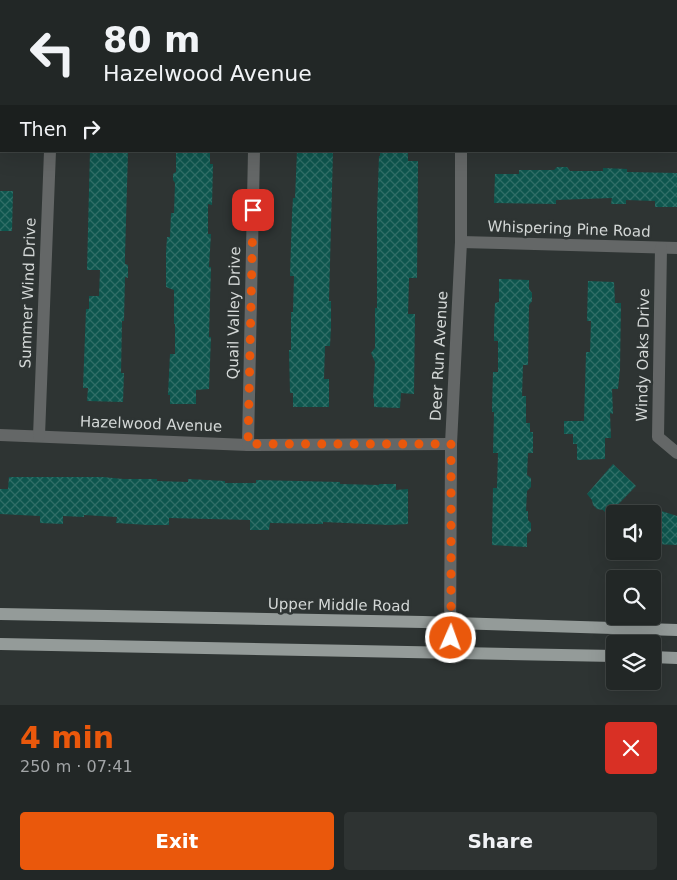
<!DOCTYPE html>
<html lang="en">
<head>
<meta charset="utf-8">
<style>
	:root { --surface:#222726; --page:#2e3332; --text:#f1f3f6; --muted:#a2a5a7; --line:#3f4443; --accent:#ea580c }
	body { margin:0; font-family:"DejaVu Sans",sans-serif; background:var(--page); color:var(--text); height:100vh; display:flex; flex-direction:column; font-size:19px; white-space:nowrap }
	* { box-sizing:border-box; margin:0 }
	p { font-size:16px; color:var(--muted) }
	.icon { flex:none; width:28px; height:28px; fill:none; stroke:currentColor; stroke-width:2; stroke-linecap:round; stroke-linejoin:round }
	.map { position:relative; height:705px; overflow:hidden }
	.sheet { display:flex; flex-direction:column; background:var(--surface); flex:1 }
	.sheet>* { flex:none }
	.hud { position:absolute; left:0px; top:0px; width:678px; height:152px; box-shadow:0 5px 20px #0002,0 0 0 1px var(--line); background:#222726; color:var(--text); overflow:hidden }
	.tools { position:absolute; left:606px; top:505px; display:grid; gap:10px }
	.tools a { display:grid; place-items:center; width:55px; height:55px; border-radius:5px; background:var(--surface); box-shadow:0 5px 20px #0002,0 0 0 1px var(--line); font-size:25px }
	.pin { position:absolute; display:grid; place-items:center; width:42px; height:42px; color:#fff; margin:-21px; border-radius:10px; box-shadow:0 2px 8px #0006 }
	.me { position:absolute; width:55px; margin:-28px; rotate:2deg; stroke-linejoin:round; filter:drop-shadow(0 0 4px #0008) }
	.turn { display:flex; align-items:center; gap:18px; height:105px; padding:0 20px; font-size:22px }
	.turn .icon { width:65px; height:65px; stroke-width:2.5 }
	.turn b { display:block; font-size:35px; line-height:42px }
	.then { display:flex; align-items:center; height:48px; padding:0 20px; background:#0003; gap:10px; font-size:19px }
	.round { display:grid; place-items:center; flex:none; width:52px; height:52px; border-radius:5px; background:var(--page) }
	.head { display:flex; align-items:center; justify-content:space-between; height:85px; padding:0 20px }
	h1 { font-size:30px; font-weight:800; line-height:38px; color:var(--accent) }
	.button { display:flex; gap:10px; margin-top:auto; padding:10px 20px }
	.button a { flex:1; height:58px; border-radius:5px; background:var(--accent); color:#fff; font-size:20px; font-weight:800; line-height:58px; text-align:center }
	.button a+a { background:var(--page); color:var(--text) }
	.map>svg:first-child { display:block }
</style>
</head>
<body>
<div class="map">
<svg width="677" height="705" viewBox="0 0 677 705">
	<defs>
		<pattern id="building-cross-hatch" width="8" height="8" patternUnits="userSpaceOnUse" patternTransform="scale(1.25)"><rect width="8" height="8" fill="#0e564e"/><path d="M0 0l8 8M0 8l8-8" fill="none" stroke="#306e67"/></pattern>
	</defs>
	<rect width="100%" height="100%" fill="#2e3433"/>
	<g fill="url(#building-cross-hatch)">
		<path d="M90 151H128L125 255V264L128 265V278L125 277 124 321H122L121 373H124L123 402 87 401 88 388H83L86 309H89V296H99L100 270H87Z"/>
		<path d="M176 151H210V164H213L212 205 208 204V234H211L209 267H211L209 337H211L209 389 196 390V404H170V395H168L170 354H175V324H174V290L166 287V253L167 237H170L171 213H174L175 183 173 180V174L176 172Z"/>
		<path d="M297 151H333L329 301H331V327L330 346H325L324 379H329V407H293V393H290L289 350H291V312H293L294 276H290L292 215 293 198H295Z"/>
		<path d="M380 151H408V161H418L417 278H409L408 314H415L414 394 401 393 400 408 374 407V399L373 398 375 362 371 353 375 348V308H377V215L379 156H380Z"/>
		<path d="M557 167H567L570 171H603V168L627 169V172L677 173V207H655V201L626 200V204H611L612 198 556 200V204L494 203 495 174H519V170H554Z"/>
		<path d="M0 191H13L12 231H0Z"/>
		<path d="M499 279 529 280V289L532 293V301L529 305 528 365H523L522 396H526V423H530V432H533V453H528L527 475 531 478V487L527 491 526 511H528V520L531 523V531L527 534V547L492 545 493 488H497L498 453H493L494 412H492L493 372H498V341H494V328L495 303 499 302Z"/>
		<path d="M588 281 614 282 615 303H621L620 369 618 389H612L613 414 610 413 611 438H605V459L577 460V444H573V434H564V421H584L586 352H590L591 321H587Z"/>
		<path d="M613 464 636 486 608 515 603 510 597 509 593 505 592 500 587 494Z"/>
		<path d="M9 477H103L123 479H157V481L188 482V479L225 481V483H256V480L340 482V484L379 485V484H396V490L408 489V524L389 525 323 522V524L270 523 269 530H250V520L169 518V525H148L116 523 117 517 84 515V517L63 516V524L40 523V516L0 514V489H8Z"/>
		<path d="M652 508 677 516V545L652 544Z"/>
	</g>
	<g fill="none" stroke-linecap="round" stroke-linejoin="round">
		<g stroke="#646767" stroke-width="12">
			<path d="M51 1V0"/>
			<path d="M257 1V0"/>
			<path d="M462 1V0"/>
			<path d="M676 41H677"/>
			<path d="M0 140H1"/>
			<path d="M461 242 677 248"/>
			<path d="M661 248 658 437 677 453"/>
			<path d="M0 435 248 445 451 444"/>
			<path d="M39 436 50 151"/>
			<path d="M248 445 254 151"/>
			<path d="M450 652 451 444 461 242V151"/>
		</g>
		<g stroke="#949b99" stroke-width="12">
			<path d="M0 614 423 622 677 630"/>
			<path d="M0 644 615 656"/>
			<path d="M652 657 677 658"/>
		</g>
	</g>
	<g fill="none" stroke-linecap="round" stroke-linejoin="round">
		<path stroke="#ea580c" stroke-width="9" stroke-dasharray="0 16.2" d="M253 210 248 444H451V638"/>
	</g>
	<g text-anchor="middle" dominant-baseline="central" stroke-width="5" stroke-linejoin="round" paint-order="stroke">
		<g font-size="15" fill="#d3d7d6" stroke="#2e3433">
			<text transform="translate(569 229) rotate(2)">Whispering Pine Road</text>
			<text transform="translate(28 293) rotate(-88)">Summer Wind Drive</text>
			<text transform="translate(234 313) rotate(-89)">Quail Valley Drive</text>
			<text transform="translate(643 355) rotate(-89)">Windy Oaks Drive</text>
			<text transform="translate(439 356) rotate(-87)">Deer Run Avenue</text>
			<text transform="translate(151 424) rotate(2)">Hazelwood Avenue</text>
			<text transform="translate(339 605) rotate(1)">Upper Middle Road</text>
		</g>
	</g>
</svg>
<div class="tools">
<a><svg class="icon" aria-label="sound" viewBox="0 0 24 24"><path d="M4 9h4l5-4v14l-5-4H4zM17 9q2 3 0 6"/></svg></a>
<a><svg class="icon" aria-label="search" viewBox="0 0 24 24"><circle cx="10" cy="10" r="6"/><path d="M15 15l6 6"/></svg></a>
<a><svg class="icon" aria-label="layers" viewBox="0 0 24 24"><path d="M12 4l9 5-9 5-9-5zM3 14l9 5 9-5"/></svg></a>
</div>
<div class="pin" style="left:253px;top:210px;background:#d93025"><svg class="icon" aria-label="arrive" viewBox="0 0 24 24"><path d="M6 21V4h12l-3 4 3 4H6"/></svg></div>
<svg class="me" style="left:451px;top:638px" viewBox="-20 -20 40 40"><circle r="17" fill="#ea580c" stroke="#fff" stroke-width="3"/><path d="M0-11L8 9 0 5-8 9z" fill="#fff"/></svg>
<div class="hud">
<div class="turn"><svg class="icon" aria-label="left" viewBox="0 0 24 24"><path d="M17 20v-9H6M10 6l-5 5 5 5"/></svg><div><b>80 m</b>Hazelwood Avenue</div></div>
<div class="then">Then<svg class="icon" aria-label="right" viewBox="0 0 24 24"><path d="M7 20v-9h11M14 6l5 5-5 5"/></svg></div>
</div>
</div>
<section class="sheet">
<div class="head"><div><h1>4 min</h1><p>250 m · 07:41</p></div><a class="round" style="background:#d93025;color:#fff"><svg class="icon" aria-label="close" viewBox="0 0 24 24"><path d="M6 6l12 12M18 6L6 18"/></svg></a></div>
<div class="button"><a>Exit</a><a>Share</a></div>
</section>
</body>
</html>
